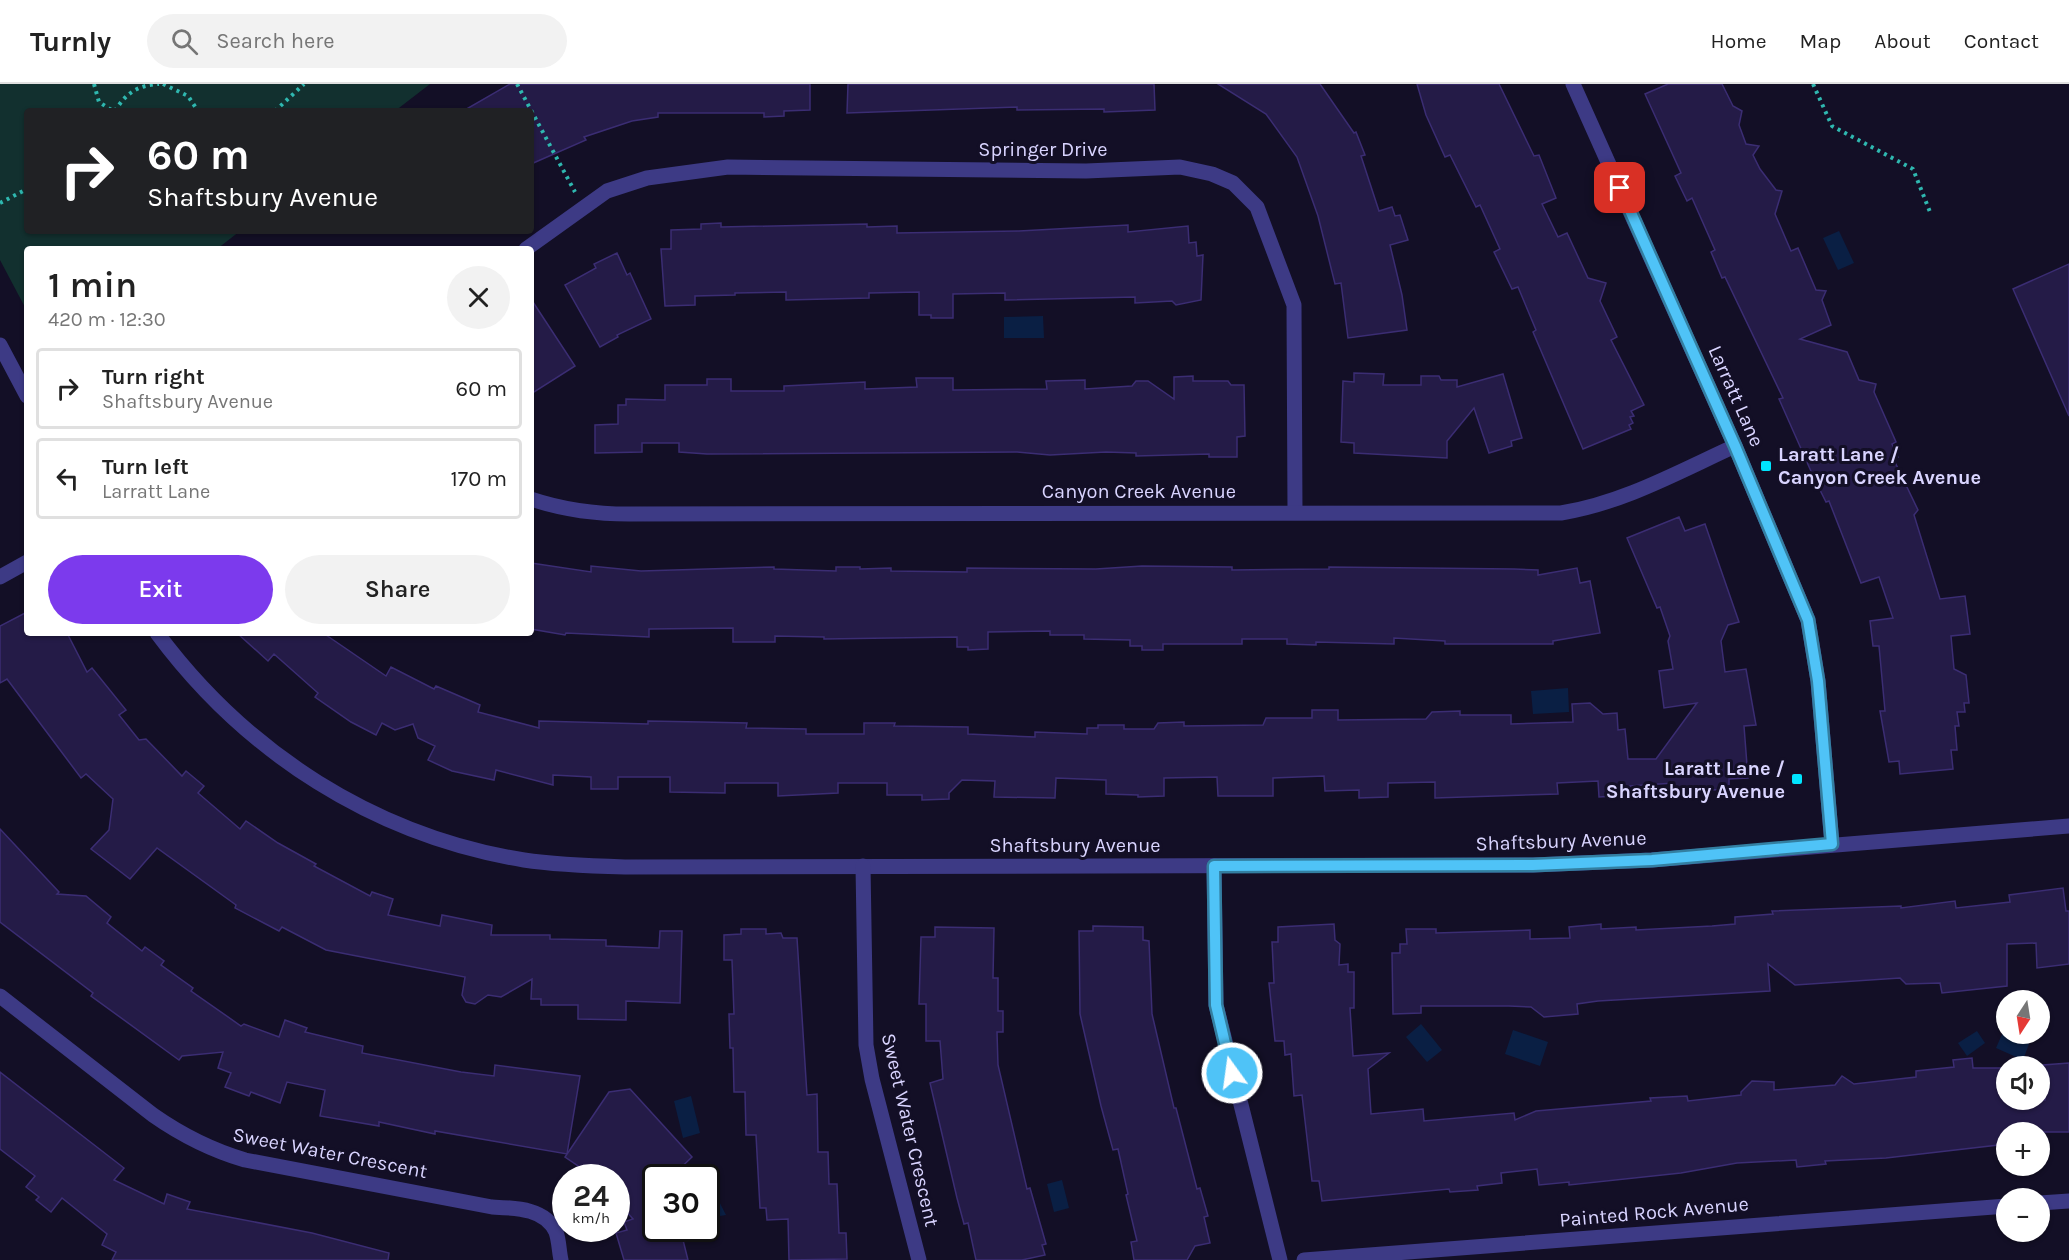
<!DOCTYPE html>
<html lang="en">
<head>
<meta charset="utf-8">
<style>
	:root { --surface:#fff; --page:#f2f2f2; --text:#222; --muted:#767676; --line:#e0e0e0; --accent:#7c3aed }
	body { margin:0; font-family:Karla,sans-serif; background:var(--page); color:var(--text); height:100vh; display:flex; flex-direction:column; font-size:22px; white-space:nowrap }
	* { box-sizing:border-box; margin:0 }
	p { font-size:20px; color:var(--muted) }
	.icon { flex:none; width:33px; height:33px; fill:none; stroke:currentColor; stroke-width:2; stroke-linecap:round; stroke-linejoin:round }
	.map { position:relative; flex:1; overflow:hidden }
	.sheet { position:absolute; left:24px; top:162px; width:510px; height:390px; display:flex; flex-direction:column; background:var(--surface); border-radius:6px; box-shadow:0 2px 4px #0004 }
	.sheet>* { flex:none }
	.banner { position:absolute; left:24px; top:24px; width:510px; height:126px; border-radius:6px; box-shadow:0 2px 4px #0004; background:#202124; color:#fff; overflow:hidden }
	.needle { width:39px; rotate:192deg }
	.fabs { position:absolute; left:1996px; top:906px; display:grid; gap:12px }
	.fabs a { display:grid; place-items:center; width:54px; height:54px; border-radius:50%; background:var(--surface); box-shadow:0 2px 4px #0004; font-size:30px }
	.speed { position:absolute; left:552px; top:1080px; display:flex; gap:12px; font-size:30px; font-weight:700; text-align:center }
	.speed>* { display:grid; place-content:center; width:78px; height:78px; border-radius:50%; background:var(--surface); box-shadow:0 2px 4px #0004; line-height:1 }
	.speed small { font-size:15px; font-weight:400 }
	.speed .limit { border:3px solid #111; border-radius:9px; background:#fff; color:#111 }
	.pin { position:absolute; display:grid; place-items:center; width:51px; height:51px; color:#fff; margin:-26px; border-radius:12px; box-shadow:0 3px 9px #0006 }
	.me { position:absolute; width:66px; margin:-33px; rotate:346deg; stroke-linejoin:round; filter:drop-shadow(0 0 4px #0008) }
	.turn { display:flex; align-items:center; gap:21px; height:126px; padding:0 24px; font-size:27px }
	.turn .icon { width:78px; height:78px; stroke-width:2.5 }
	.turn b { display:block; font-size:42px; line-height:51px }
	.round { display:grid; place-items:center; flex:none; width:63px; height:63px; border-radius:32px; background:var(--page) }
	.head { display:flex; align-items:center; justify-content:space-between; height:102px; padding:0 24px }
	h1 { font-size:36px; font-weight:600; line-height:45px }
	.action { display:flex; gap:12px; margin-top:auto; padding:12px 24px }
	.action a { flex:1; height:69px; border-radius:36px; background:var(--accent); color:#fff; font-size:24px; font-weight:600; line-height:69px; text-align:center }
	.action a+a { background:var(--page); color:var(--text) }
	ul { padding:0; list-style:none }
	li { display:flex; align-items:center; gap:18px; height:81px; margin:0 12px 9px; padding:0 12px; border:3px solid var(--line); border-radius:6px }
	li div { flex:1 }
	li b { display:block; font-size:22px }
	li em { font-style:normal }
	header { display:flex; align-items:center; gap:36px; box-sizing:border-box; height:84px; padding:0 30px; background:var(--surface); border-bottom:2px solid var(--line) }
	header strong { font-size:28px }
	nav { display:flex; gap:33px; margin-inline-start:auto; font-size:21px }
	.search { width:420px; height:54px; background:var(--page); display:flex; align-items:center; gap:15px; box-sizing:border-box; padding:0 21px; border-radius:33px; color:var(--muted); font-size:22px }
	.map>svg:first-child { display:block }
</style>
</head>
<body>
<header>
<strong>Turnly</strong>
<div class="search"><svg class="icon" aria-label="search" viewBox="0 0 24 24"><circle cx="10" cy="10" r="6"/><path d="M15 15l6 6"/></svg>Search here</div>
<nav><a>Home</a><a>Map</a><a>About</a><a>Contact</a></nav>
</header>
<div class="map">
<svg width="2069" height="1176" viewBox="0 0 2069 1176">
	<rect width="100%" height="100%" fill="#130f26"/>
	<path fill="#12302f" d="M0 0H430L395 27H27V147H240L217 165H27V227L0 176Z"/>
	<g fill="#0a1f44">
		<path d="M1839 147 1854 179 1838 186 1823 154Z"/>
		<path d="M1043 232 1044 254H1004V233Z"/>
		<path d="M1568 604 1569 628 1533 630 1531 607Z"/>
		<path d="M1421 940 1442 966 1427 978 1406 953Z"/>
		<path d="M1513 946 1548 958 1540 982 1505 970Z"/>
		<path d="M1977 947 1985 959 1967 972 1958 959Z"/>
		<path d="M2003 948 2029 960 2023 976 1996 964Z"/>
		<path d="M691 1012 700 1049 683 1054 674 1017Z"/>
		<path d="M707 1094 726 1131 707 1134Z"/>
		<path d="M1062 1096 1069 1124 1054 1128 1047 1100Z"/>
	</g>
	<g fill="#241b47" stroke="#3b2d73" stroke-width="1.5">
		<path d="M510 0H810V26L784 27V32L764 33V29H658V33L632 37 584 53 586 56 531 80V27H463Z"/>
		<path d="M848 0H1154L1155 26 1104 28V25L1017 26V23L847 29Z"/>
		<path d="M1218 0H1320L1354 49 1356 48 1365 71 1361 72 1379 127 1392 123 1395 132 1400 131 1408 156 1390 161 1402 211 1407 246 1348 254 1341 199 1335 200 1318 132 1297 73 1266 30Z"/>
		<path d="M1417 0H1499L1534 72 1539 71 1556 114 1542 120 1558 153 1567 149 1588 194 1606 199 1600 217 1617 253 1611 256 1644 321 1631 327 1634 332 1630 333 1633 339 1629 341 1631 345 1583 365 1533 248 1536 246 1518 203 1512 205 1494 168 1500 165 1480 121 1476 123 1450 71 1445 73 1426 31Z"/>
		<path d="M1668 0H1722L1733 22 1742 27 1739 41 1746 60 1759 62 1753 71 1760 85 1776 106 1782 107 1775 130 1791 167 1798 164 1816 206 1826 207 1822 216 1831 241 1800 255 1847 268 1859 296 1876 300 1874 308 1896 358 1892 360 1898 373 1893 374 1918 426 1914 431 1940 515 1965 512 1970 550 1951 552 1954 585 1966 591 1969 619H1964L1965 628H1957L1959 642H1955L1957 666H1951L1953 685 1900 690 1899 677 1889 678 1880 627H1885L1879 562H1873L1870 537 1893 534 1879 493 1861 499 1829 417 1826 418 1814 394 1779 315 1783 314 1725 193 1722 194 1711 168 1715 166 1692 114 1687 117 1675 92 1681 89 1645 10Z"/>
		<path d="M721 139V143L867 140V143L897 142V149L1019 147 1128 141V148L1188 142 1189 159 1196 158 1197 172 1203 171 1201 216 1176 221 1172 217 1135 219V213L1005 216V209L953 210V234H931V231H919V208L869 209V214L786 216V208L735 209V211L695 212V221L665 222 661 165H671V146L701 145V140Z"/>
		<path d="M617 169 627 191 630 189 651 235 617 251 618 253 600 263 565 201 596 184 594 180Z"/>
		<path d="M2069 180V332L2013 205Z"/>
		<path d="M531 215 575 282 531 310Z"/>
		<path d="M1354 289 1384 290 1383 301H1421V292H1439L1441 296H1457V303L1503 290 1522 354 1511 357 1512 362 1489 369 1474 324 1447 357V374L1354 369V359L1341 358 1343 297 1354 298Z"/>
		<path d="M1193 292V297H1228L1231 301H1244L1245 352 1237 353V373H1209V370L1136 372V369L1106 368 1050 371 1017 368 707 370 679 368V359H642V368L595 369V341L618 340V321H626V315L665 316V301H707V295H731V307H784V302L865 298V305L917 303 916 294H953V306L1047 305 1046 297 1085 296V305L1132 302 1136 297H1148L1174 315V293Z"/>
		<path d="M1679 433 1685 447 1705 440 1739 538 1728 541 1721 557 1725 588 1746 585 1756 641 1744 642 1748 694 1729 695V705L1675 708 1674 699 1630 702 1631 711 1599 713 1598 697 1557 699 1558 710 1435 714V698L1388 699V713L1359 714V706L1325 707 1324 692 1273 694V712H1218L1217 693 1164 694V712L1138 713V711L1106 710V696L1056 694 1055 714 994 713 995 697 962 696 949 709V715L922 716V711H887V699H838V709L778 712V699H725V709L670 708V693H618V705H591V693L553 691V701L496 686 494 696 452 687 428 676 435 662 418 654 413 640 395 646 382 639 376 651 351 638 315 613 318 609 274 570 268 577 237 549H323L386 592 391 583 434 605 436 602 480 621 478 628 539 644V637L648 640V637L701 638 747 639 746 644 806 645V650H864V639H895L894 642 968 643V650L1035 653V648L1087 650V644H1098V641H1124V645H1154L1158 639 1184 638V642L1263 641 1266 634H1312V626H1338V636L1426 635 1432 628 1460 627V631H1511V640L1573 638 1572 620 1590 619 1603 630 1617 629 1618 646 1625 645 1628 675H1656L1697 619 1664 624 1659 587 1673 585 1668 557 1670 552 1660 523 1657 524 1627 454Z"/>
		<path d="M531 479 591 488V482L641 487 774 483V485L836 487V483H860V485L891 484V487L967 488V484L1096 485 1142 482 1232 483V486L1329 485V483L1514 485 1538 486V491L1577 484 1580 499 1590 497 1600 549 1553 557V560H1445V557L1394 554V560L1316 558V561L1287 560V555H1242V560H1163V566H1142V562H1130V556L1084 555V551H1050V547L988 548V565L968 566V563H957V553L824 555V553L775 552V558H733V544L649 545V553L566 549 565 551 531 545Z"/>
		<path d="M27 528V549H67L87 588 92 584 126 626 119 631 139 656 146 655 182 692 186 687 204 702 198 709 240 745 246 737 278 759 316 780 314 782 370 812 372 808 393 815 388 831 440 842 442 831 492 841 491 851H550V855L606 856V862L659 864 660 847H682L680 919 626 917V936L578 935V921H541V915H531L532 895 501 913 488 911 475 920 466 918 462 911 465 893 326 866 282 843 279 847 235 824 236 821 157 764 130 795 91 765 109 746 113 715 86 690 81 694 7 595 0 599V542Z"/>
		<path d="M0 745 59 808 57 810 86 812 111 833 107 839 142 867 145 863 164 877 161 881 193 904 191 907 241 942 244 940 279 953 285 936 307 944 305 948 363 962 362 969 461 988 494 992 495 981 580 992 567 1070 435 1047V1050L379 1038V1042L320 1032 325 1006 287 998 280 1019 251 1008 249 1012 225 1003 231 989 218 984 223 968 182 972 179 976 91 912 93 909 0 838Z"/>
		<path d="M2063 804 2066 827H2069V880L2037 884 2036 859 2007 860V902L1942 909 1940 899 1906 900 1900 894 1795 901 1768 880 1770 907 1598 917 1577 920 1578 930 1544 933 1531 923 1509 922H1421V929L1393 930 1392 869H1400V860H1407L1406 845H1436V849L1530 846V855L1570 854 1569 843 1601 840V845L1636 843V846L1712 842 1735 840V833L1773 830 1772 827 1901 822V824L1955 817 1956 824 2010 818 2009 811Z"/>
		<path d="M1334 840 1335 856 1340 860 1339 881 1348 880V888H1354V924H1350L1353 972 1389 969 1368 985 1371 1030 1423 1025 1424 1037 1514 1029 1515 1036 1536 1027 1651 1017 1650 1014 1687 1012 1688 1017 1741 1011V1008L1752 997 1774 998V1006L1835 1001 1842 992 1854 1000 1916 993V987L1954 983 1953 976 1972 974 1973 984H2007V1016H2045L2043 981 2069 979V1048H2007V1060L1886 1074 1825 1077 1826 1080 1797 1083 1796 1076 1737 1079 1681 1089 1569 1101V1098L1539 1101 1537 1085 1501 1089 1502 1099 1477 1102 1478 1106 1450 1108 1449 1105 1322 1117 1319 1097H1312L1302 1011 1294 1012 1291 970 1285 971 1284 957H1275L1269 899H1274L1272 858H1278V843Z"/>
		<path d="M1093 842 1143 843V856L1149 857 1152 930 1174 1024H1176L1197 1105 1200 1104 1208 1132 1204 1133 1210 1159 1195 1162 1187 1176H1134L1131 1158 1137 1157 1126 1111 1128 1110 1118 1065 1113 1066 1101 1022 1080 930 1079 847H1093Z"/>
		<path d="M935 843 994 844 993 894H998V927H1003V948H997L998 981 1027 1105 1030 1104 1046 1160 1042 1161 1045 1171 1022 1176H976L968 1139 964 1140 957 1114 930 999 943 995 940 957H926V920H919L921 853H935Z"/>
		<path d="M741 845H766V850L781 849 783 854H797L807 1011 817 1010 818 1068H828L829 1100H837L839 1149H846L847 1175 789 1176 788 1135 767 1136 766 1124H760L756 1051H746L745 1008H734L733 964H730L729 930H734L732 876H724V851L741 850Z"/>
		<path d="M0 988 124 1084 114 1096 164 1120 167 1110 190 1118 187 1125 312 1149 389 1169 388 1176H112L116 1168 102 1161 107 1150 62 1114 51 1128 36 1116 39 1113 26 1103 35 1092 0 1065Z"/>
		<path d="M630 1005 692 1073 670 1094H656V1144H680L688 1176H624L616 1149 627 1146 624 1138 633 1135 616 1116V1094H596L565 1073 609 1008Z"/>
	</g>
	<g fill="none" stroke-linecap="round" stroke-linejoin="round">
		<g stroke="#2fb8b0" stroke-width="4" stroke-dasharray="3 4.5" stroke-linecap="butt">
			<path d="M94 0 99 18 113 27"/>
			<path d="M163 0 188 12 198 27"/>
			<path d="M517 0 575 108"/>
			<path d="M1813 0 1832 42 1913 85 1930 128"/>
			<path d="M115 27C126 9 138 1 159 0"/>
			<path d="M275 27 304 0"/>
			<path d="M0 119 27 105"/>
		</g>
		<g stroke="#3d3a85" stroke-width="15">
			<path d="M1573 0 1735 362 1808 536 1818 597 1832 760"/>
			<path d="M526 165 607 107 647 94 728 83 1086 87 1180 83 1212 90 1233 99 1257 123 1294 221 1295 428"/>
			<path d="M0 261 27 312"/>
			<path d="M531 415C564 426 594 430 629 430L1561 429C1623 419 1678 388 1735 362"/>
			<path d="M0 493 27 478"/>
			<path d="M157 549C246 669 375 752 524 776 557 781 591 782 625 783L1533 781 1652 776 2069 742"/>
			<path d="M863 782 866 961 872 995 919 1176"/>
			<path d="M1214 782 1216 921 1280 1176"/>
			<path d="M0 912 153 1031C183 1052 211 1066 245 1076L492 1123C515 1124 545 1124 556 1148 559 1156 559 1167 561 1176"/>
			<path d="M2040 1119 2069 1117"/>
			<path d="M1304 1176 2007 1122"/>
		</g>
	</g>
	<g fill="none" stroke-linecap="round" stroke-linejoin="round">
		<defs>
			<path id="route" d="M1232 989 1216 921 1214 782 1533 781 1652 776 1832 760 1818 597 1808 536 1735 362 1620 104"/>
		</defs>
		<use href="#route" stroke="#337fa1" stroke-width="15"/>
		<use href="#route" stroke="#4fc3f7" stroke-width="10"/>
	</g>
	<g fill="#00e5ff" stroke="#130f26" stroke-width="2">
		<rect x="1760" y="376" width="12" height="12" rx="3"/>
		<rect x="1791" y="689" width="12" height="12" rx="3"/>
	</g>
	<g text-anchor="middle" dominant-baseline="central" stroke-width="6" stroke-linejoin="round" paint-order="stroke">
		<g font-size="20" fill="#d9d4ff" stroke="#130f26">
			<text x="1043" y="65">Springer Drive</text>
			<text transform="translate(1736 312) rotate(66)">Larratt Lane</text>
			<text x="1139" y="407">Canyon Creek Avenue</text>
			<text transform="translate(1561 757) rotate(-2)">Shaftsbury Avenue</text>
			<text x="1075" y="761">Shaftsbury Avenue</text>
			<text transform="translate(910 1046) rotate(77)">Sweet Water Crescent</text>
			<text transform="translate(330 1069) rotate(11)">Sweet Water Crescent</text>
			<text transform="translate(1654 1128) rotate(-5)">Painted Rock Avenue</text>
		</g>
		<g font-size="20" font-weight="bold" fill="#d9d4ff" stroke="#130f26" text-anchor="start">
			<text x="1778" y="370">Laratt Lane /<tspan x="1778" dy="23">Canyon Creek Avenue</tspan></text>
			<text x="1785" y="684" text-anchor="end">Laratt Lane /<tspan x="1785" dy="23">Shaftsbury Avenue</tspan></text>
		</g>
	</g>
</svg>
<div class="fabs">
<a><svg class="needle" viewBox="-14 -14 28 28"><path d="M0-13l5 13h-10z" fill="#e53935"/><path d="M0 13l5-13h-10z" fill="#767676"/></svg></a>
<a><svg class="icon" aria-label="sound" viewBox="0 0 24 24"><path d="M4 9h4l5-4v14l-5-4H4zM17 9q2 3 0 6"/></svg></a>
<a>+</a>
<a>−</a>
</div>
<div class="speed"><div>24<small>km/h</small></div><div class="limit">30</div></div>
<div class="pin" style="left:1620px;top:104px;background:#d93025"><svg class="icon" aria-label="arrive" viewBox="0 0 24 24"><path d="M6 21V4h12l-3 4 3 4H6"/></svg></div>
<svg class="me" style="left:1232px;top:989px" viewBox="-20 -20 40 40"><circle r="17" fill="#4fc3f7" stroke="#fff" stroke-width="3"/><path d="M0-11L8 9 0 5-8 9z" fill="#fff"/></svg>
<div class="banner">
<div class="turn"><svg class="icon" aria-label="right" viewBox="0 0 24 24"><path d="M7 20v-9h11M14 6l5 5-5 5"/></svg><div><b>60 m</b>Shaftsbury Avenue</div></div>
</div>
<section class="sheet">
<div class="head"><div><h1>1 min</h1><p>420 m · 12:30</p></div><a class="round"><svg class="icon" aria-label="close" viewBox="0 0 24 24"><path d="M6 6l12 12M18 6L6 18"/></svg></a></div>
<ul>
<li><svg class="icon" aria-label="right" viewBox="0 0 24 24"><path d="M7 20v-9h11M14 6l5 5-5 5"/></svg><div><b>Turn right</b><p>Shaftsbury Avenue</p></div><em>60 m</em></li>
<li><svg class="icon" aria-label="left" viewBox="0 0 24 24"><path d="M17 20v-9H6M10 6l-5 5 5 5"/></svg><div><b>Turn left</b><p>Larratt Lane</p></div><em>170 m</em></li>
</ul>
<div class="action"><a>Exit</a><a>Share</a></div>
</section>
</div>
</body>
</html>
